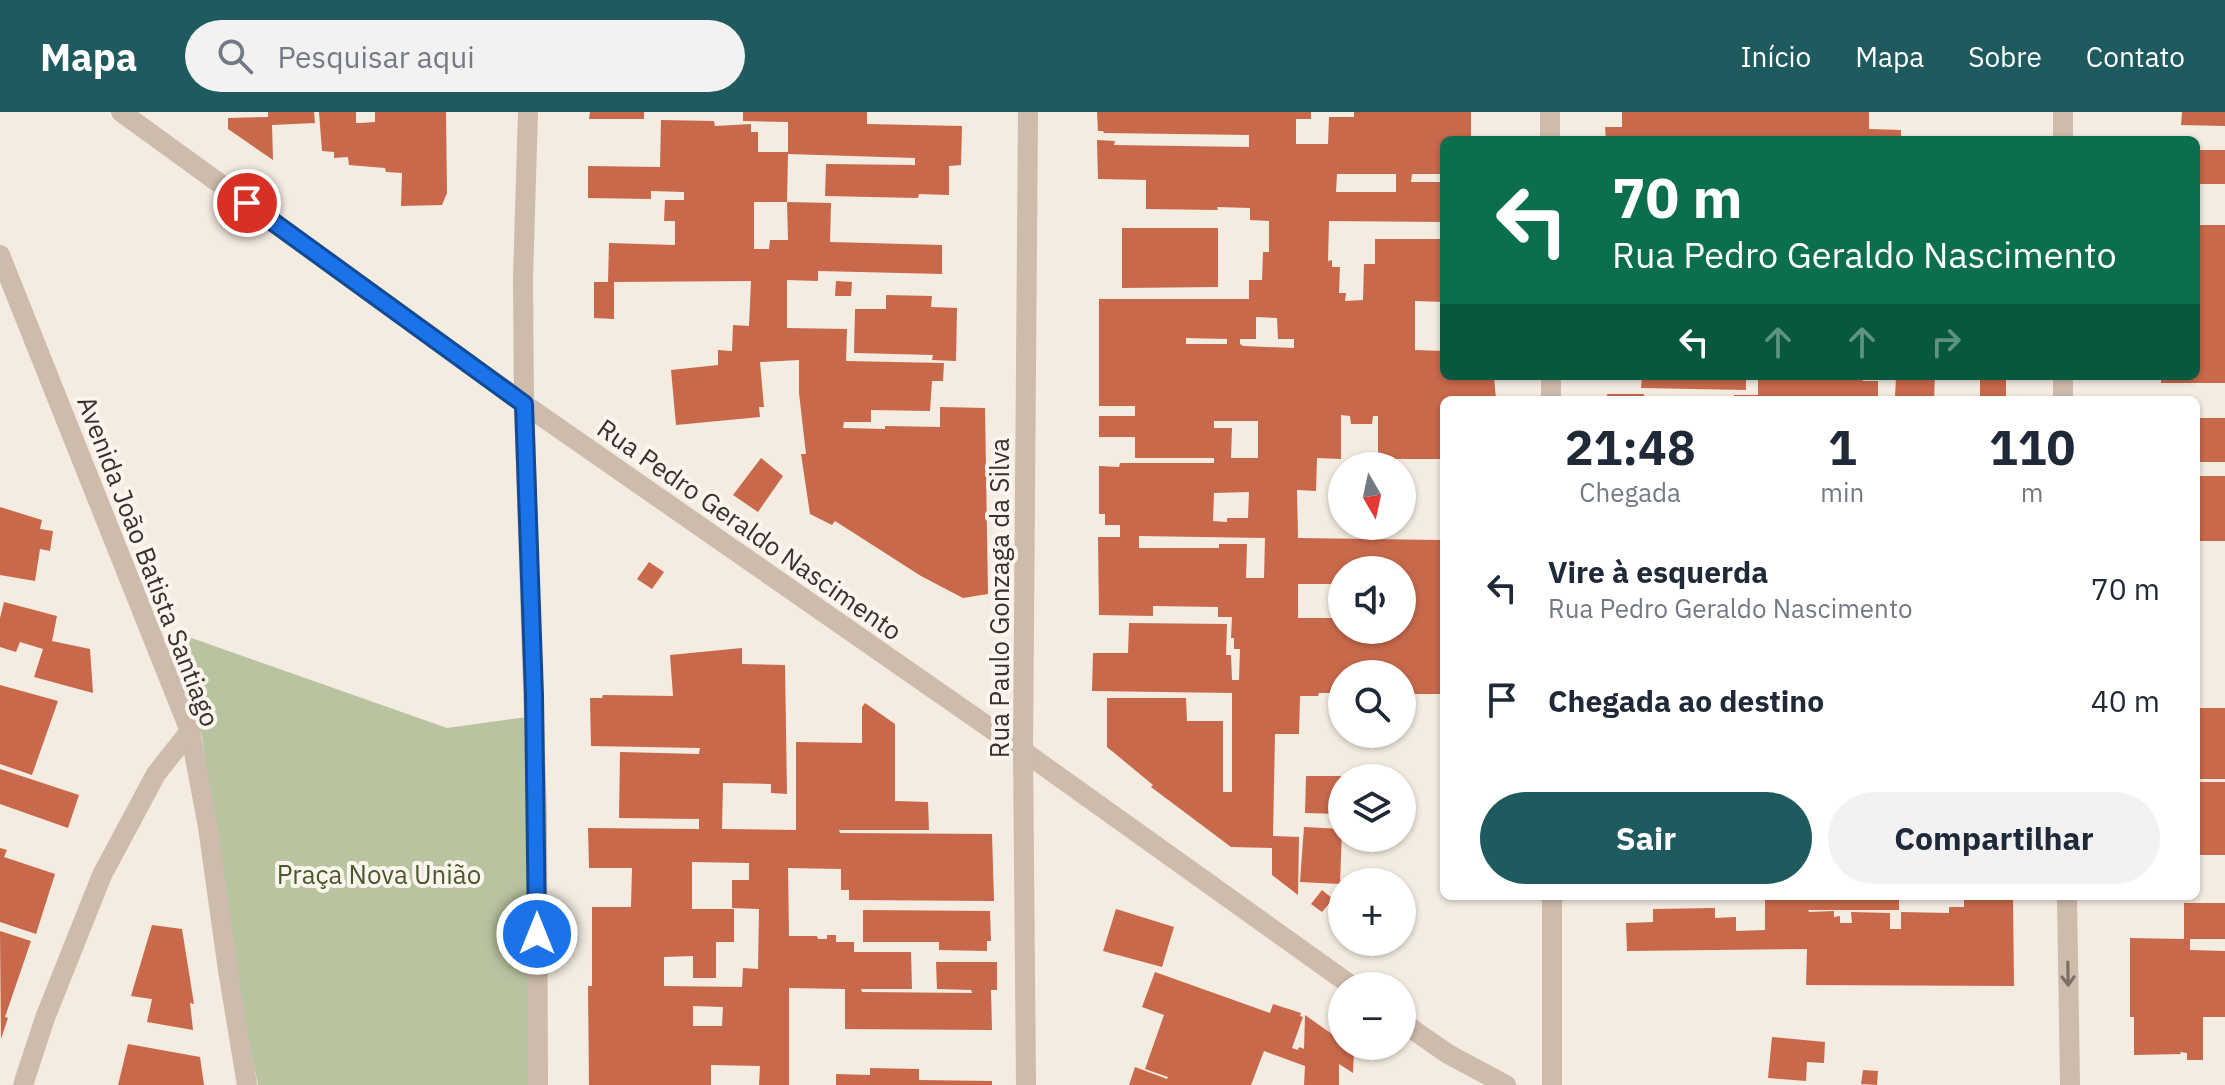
<!DOCTYPE html>
<html lang="pt">
<head>
<meta charset="utf-8">
<style>
	:root { --surface:#fff; --page:#f2f2f3; --text:#1f2937; --muted:#747a83; --accent:#1f5a5e }
	body { margin:0; font-family:"IBM Plex Sans",sans-serif; background:var(--page); color:var(--text); height:100vh; display:flex; flex-direction:column; font-size:30px; white-space:nowrap }
	* { box-sizing:border-box; margin:0 }
	p { font-size:26px; color:var(--muted) }
	.icon { flex:none; width:44px; height:44px; fill:none; stroke:currentColor; stroke-width:2; stroke-linecap:round; stroke-linejoin:round }
	.map { position:relative; flex:1; overflow:hidden }
	.drawer { position:absolute; left:1440px; top:284px; width:760px; height:504px; display:flex; flex-direction:column; background:var(--surface); border-radius:12px; box-shadow:0 2px 6px #0004 }
	.drawer>* { flex:none }
	.guide { position:absolute; left:1440px; top:24px; width:760px; height:244px; border-radius:12px; box-shadow:0 2px 6px #0004; background:#0b6e4f; color:#fff; overflow:hidden }
	.needle { width:52px; rotate:171deg }
	.buttons { position:absolute; left:1328px; top:340px; display:grid; gap:16px }
	.buttons a { display:grid; place-items:center; width:88px; height:88px; border-radius:50%; background:var(--surface); box-shadow:0 2px 6px #0004; font-size:40px }
	.pin { position:absolute; display:grid; place-items:center; width:68px; height:68px; color:#fff; margin:-34px; border:4px solid #fff; border-radius:50%; box-shadow:0 2px 8px #0007 }
	.me { position:absolute; width:88px; margin:-44px; rotate:0deg; stroke-linejoin:round; filter:drop-shadow(0 0 6px #0008) }
	.turn { display:flex; align-items:center; gap:28px; height:168px; padding:0 40px; font-size:36px }
	.turn .icon { width:104px; height:104px; stroke-width:2.5 }
	.turn b { display:block; font-size:56px; line-height:68px }
	.lanes { display:flex; align-items:center; height:76px; padding:0 40px; background:#0003; justify-content:center; gap:40px; direction:ltr }
	.lanes .off { opacity:.35 }
	.eta { display:flex; justify-content:space-evenly; align-items:center; height:136px; text-align:center }
	.eta b { font-size:48px; font-weight:800; line-height:56px }
	.primary-button { display:flex; gap:16px; margin-top:auto; padding:16px 40px }
	.primary-button a { flex:1; height:92px; border-radius:48px; background:var(--accent); color:#fff; font-size:32px; font-weight:800; line-height:92px; text-align:center }
	.primary-button a+a { background:var(--page); color:var(--text) }
	ul { padding:0; list-style:none }
	li { display:flex; align-items:center; gap:24px; height:112px; padding:0 40px }
	li div { flex:1 }
	li b { display:block; font-size:30px }
	li em { font-style:normal }
	header { display:flex; align-items:center; gap:48px; box-sizing:border-box; height:112px; padding:0 40px; background:var(--accent); color:#fff }
	header strong { font-size:38px }
	nav { display:flex; gap:44px; margin-inline-start:auto; font-size:28px }
	.search { width:560px; height:72px; background:var(--page); display:flex; align-items:center; gap:20px; box-sizing:border-box; padding:0 28px; border-radius:44px; color:var(--muted); font-size:30px }
	.map>svg:first-child { display:block }
</style>
</head>
<body>
<header>
<strong>Mapa</strong>
<div class="search"><svg class="icon" aria-label="search" viewBox="0 0 24 24"><circle cx="10" cy="10" r="6"/><path d="M15 15l6 6"/></svg>Pesquisar aqui</div>
<nav><a>Início</a><a>Mapa</a><a>Sobre</a><a>Contato</a></nav>
</header>
<div class="map">
<svg width="2225" height="973" viewBox="0 0 2225 973">
	<rect width="100%" height="100%" fill="#f4ebe1"/>
	<path fill="#b8c4a0" d="M166 517 447 616 534 604 536 973H258L233 857 202 625Z"/>
	<g fill="#c8694b" fill-rule="evenodd">
		<path d="M268 0H314L315 11 272 13 273 48 228 17V6L268 5Z"/>
		<path d="M319 0H356V11H361L375 10V0H446L447 81 442 93 401 94 402 61 386 60 385 56 349 53 348 45 334 46V40L322 39Z"/>
		<path d="M590 0H644V7H589Z"/>
		<path d="M743 0H867V12L962 14 961 53 949 54V83L919 82 918 86 825 84 826 52 915 53V46L788 42 787 90H754V137H769L770 128H788L787 90 831 91 830 130 942 133V162L818 159V169L787 168V216L847 217 846 249 944 251 943 269H932L930 299 871 298V310H844L843 316 885 317V314L940 315V295L985 296 988 482 963 486 921 464 835 409 832 413 810 402 801 342H806L799 281V248L760 250 764 295H759L760 305 676 313 671 258 718 253V238L732 239 733 213 749 214 751 169 614 170V207L594 206V170H608L609 131 675 133V109H664L665 88H684V80L651 79V87L588 86V54L660 55 661 8 714 9 715 14 751 12V20H758V40H788V10L743 9Z"/>
		<path d="M1097 0H1311V7H1296V32H1328L1329 5H1354V0H1471V28H1444V110L1329 109 1328 149 1332 148V155H1340L1339 181H1346L1345 189 1363 188 1364 152H1375V127H1444V190L1415 189V238L1444 239V264H1494L1496 288H1444V347H1378V304H1373L1372 312H1351L1350 304 1341 303V347L1317 346 1316 379 1297 378 1298 426 1440 428V409H1444V582H1402V562H1342V581H1319L1318 584H1300L1299 622H1275L1273 724 1299 725 1298 783 1272 763V736L1231 735 1151 675 1153 673 1107 635V586H1186L1187 609H1223V680H1232V581L1092 579 1093 541H1128L1129 511 1227 512 1226 543H1231L1232 568H1239L1240 537H1234V526H1231L1232 505H1218V495L1153 494V504L1099 503 1098 425H1120V413H1105V402H1099V354L1119 355 1120 351H1214V346H1135V325H1099V304H1135V294H1099V187H1249V168H1262L1263 140H1269V109L1250 108V96L1217 95 1218 98 1146 97V68L1098 67 1097 28 1115 29 1114 33 1249 35V23L1104 21 1103 19H1098ZM1337 62H1396V80H1336ZM1412 62H1440V70H1411ZM1256 205 1277 206 1278 227H1294V236L1243 234 1240 232V227H1256ZM1186 226 1227 227V232H1186ZM1214 309H1258V346H1231L1232 316H1214ZM1249 380 1248 406H1227V410L1213 409 1214 381ZM1139 424 1265 426 1264 466H1246L1247 432H1219V436H1139ZM1342 458H1402V518H1342V506H1298V472H1342Z"/>
		<path d="M1622 0H1869V17L1901 18V28H1606L1605 15H1622Z"/>
		<path d="M2182 0H2225V14L2181 13Z"/>
		<rect x="2196" y="38" width="29" height="34"/>
		<path d="M2196 113H2225V271H2161V264H2196Z"/>
		<path d="M1122 116H1218V175L1122 176Z"/>
		<path d="M836 169 852 170 851 184H835Z"/>
		<path d="M886 183 932 184 931 195 957 196 956 249 932 248 933 243 854 241 855 197H886Z"/>
		<path d="M1642 264H1746V278L1641 276Z"/>
		<path d="M1758 264H1863V269H1878V285H1895L1896 265 1935 264 1934 288H1734V283H1758Z"/>
		<path d="M1997 264H2006V288H1980V268H1997Z"/>
		<path d="M1607 282H1644V288H1608Z"/>
		<rect x="2196" y="306" width="29" height="44"/>
		<path d="M761 346 783 364 758 400 733 383Z"/>
		<rect x="2196" y="364" width="29" height="65"/>
		<path d="M0 395 42 408 40 417 53 419 50 439 40 437 35 469 0 463Z"/>
		<path d="M649 450 664 460 652 477 637 467Z"/>
		<path d="M4 490 57 504 52 529 90 537 93 581 34 565 43 537 20 530 16 540 0 535V506Z"/>
		<path d="M742 536V552L785 553 787 682 771 681V672L723 671 722 717 796 718V630L862 631V595L865 591 895 612V689L928 690 929 718H839L840 721 992 722 994 789 849 788V778H841V757L788 756 789 824H817L818 827H827V823H836V830H854V840H911L912 877H861L862 880 972 881 971 878 937 877 936 850H997V878H991L992 918 845 917V877L789 876V973H759L760 954 711 953V973H589L588 874H592V795H631L632 756H589L588 716 699 717V707L619 706 620 640 699 642 700 636 591 634 590 586H602L603 583 673 584 670 543ZM692 750 749 751V768H732V796L759 797 758 857 743 856 742 875 664 874V845L693 844V866H716V830H734V797H692ZM693 894 723 895 722 914H693Z"/>
		<path d="M0 573 58 589 32 663 0 652Z"/>
		<rect x="2196" y="596" width="29" height="71"/>
		<path d="M0 657 79 683 68 716 0 692Z"/>
		<path d="M1306 664H1341L1340 702 1305 701Z"/>
		<rect x="2196" y="670" width="29" height="73"/>
		<path d="M1304 715 1342 717 1340 772 1300 770Z"/>
		<path d="M0 736 7 738 4 745 55 762 36 822 0 810Z"/>
		<path d="M1322 778 1333 787 1322 800 1311 792Z"/>
		<path d="M1765 784H1899V798H1808L1809 800 1834 799V805L1840 804V811H1852L1851 800 1890 801V817H1901V800L1949 801V795H1964V784H2013L2014 874 1806 873 1807 837 1627 839 1626 811 1653 810V797L1715 796V806L1736 805V819L1765 818Z"/>
		<path d="M2184 791H2225V827H2190V838L2225 839V905H2203V948H2187V941L2180 940 2181 942 2134 943V905H2130V826L2184 827Z"/>
		<path d="M1116 797 1174 815 1162 855 1103 839Z"/>
		<path d="M863 798 990 799 991 829H987V839L939 838V830H863Z"/>
		<path d="M152 813 182 817 194 892 190 891 193 918 147 910 152 887 131 884Z"/>
		<path d="M0 819 31 829 5 905 8 906 1 927Z"/>
		<path d="M1155 860 1270 901 1273 892 1301 901 1300 904 1303 905 1292 936 1298 938 1299 935 1304 937 1305 903 1339 927 1342 934H1347L1354 939 1353 961 1339 952V973H1304L1305 954 1264 939 1251 973H1129L1135 955 1167 967 1168 965 1145 957 1164 903 1142 895Z"/>
		<path d="M1772 925 1825 930 1824 951 1807 950 1806 969 1768 966Z"/>
		<path d="M128 932 200 945 204 973H118Z"/>
		<path d="M870 956 919 957V968L992 969V973H836V962L870 963Z"/>
		<path d="M1863 958 1878 959 1877 973 1861 972Z"/>
	</g>
	<g fill="none" stroke-linecap="round" stroke-linejoin="round">
		<g stroke="#cdbbac" stroke-width="20">
			<path d="M121 0 524 292 1023 639 1352 874"/>
			<path d="M528 0 523 166 524 292 537 702 538 973"/>
			<path d="M1550 0V28"/>
			<path d="M2063 28V0"/>
			<path d="M0 143 190 619 208 715 228 858 247 973"/>
			<path d="M1551 264V288"/>
			<path d="M2063 264V288"/>
			<path d="M1552 784V973"/>
			<path d="M2067 784 2070 973"/>
			<path d="M1402 910 1448 942 1506 973"/>
			<path d="M23 973 45 906 102 763 156 662 190 619"/>
			<path d="M1026 973 1023 639 1028 0"/>
		</g>
	</g>
	<defs><path id="oneway-shaft" d="M-6 0H5M1.5-3L5.5 0L1.5 3" fill="none" stroke-width="1.6" stroke-linecap="round" stroke-linejoin="round" transform="scale(2)"/></defs>
	<use stroke="#7d6f65" href="#oneway-shaft" transform="translate(2068 862) rotate(89)"/>
	<g fill="none" stroke-linecap="round" stroke-linejoin="round">
		<defs>
			<path id="route" d="M247 91 524 292 534 583 537 822"/>
		</defs>
		<use href="#route" stroke="#114b97" stroke-width="20"/>
		<use href="#route" stroke="#1a73e8" stroke-width="14"/>
	</g>
	<g text-anchor="middle" dominant-baseline="central" stroke-width="8" stroke-linejoin="round" paint-order="stroke">
		<g font-size="26" fill="#3b302b" stroke="#fbf5ee">
			<text transform="translate(750 417) rotate(35)">Rua Pedro Geraldo Nascimento</text>
			<text transform="translate(149 449) rotate(69)">Avenida João Batista Santiago</text>
			<text transform="translate(999 486) rotate(-90)">Rua Paulo Gonzaga da Silva</text>
		</g>
		<g font-size="26" fill="#4a5a2e" stroke="#fbf5ee">
			<text x="379" y="762">Praça Nova União</text>
		</g>
	</g>
</svg>
<div class="buttons">
<a><svg class="needle" viewBox="-14 -14 28 28"><path d="M0-13l5 13h-10z" fill="#e53935"/><path d="M0 13l5-13h-10z" fill="#747a83"/></svg></a>
<a><svg class="icon" aria-label="sound" viewBox="0 0 24 24"><path d="M4 9h4l5-4v14l-5-4H4zM17 9q2 3 0 6"/></svg></a>
<a><svg class="icon" aria-label="search" viewBox="0 0 24 24"><circle cx="10" cy="10" r="6"/><path d="M15 15l6 6"/></svg></a>
<a><svg class="icon" aria-label="layers" viewBox="0 0 24 24"><path d="M12 4l9 5-9 5-9-5zM3 14l9 5 9-5"/></svg></a>
<a>+</a>
<a>−</a>
</div>
<div class="pin" style="left:247px;top:91px;background:#d93025"><svg class="icon" aria-label="arrive" viewBox="0 0 24 24"><path d="M6 21V4h12l-3 4 3 4H6"/></svg></div>
<svg class="me" style="left:537px;top:822px" viewBox="-20 -20 40 40"><circle r="17" fill="#1a73e8" stroke="#fff" stroke-width="3"/><path d="M0-11L8 9 0 5-8 9z" fill="#fff"/></svg>
<div class="guide">
<div class="turn"><svg class="icon" aria-label="left" viewBox="0 0 24 24"><path d="M17 20v-9H6M10 6l-5 5 5 5"/></svg><div><b>70 m</b>Rua Pedro Geraldo Nascimento</div></div>
<div class="lanes"><svg class="icon" aria-label="left" viewBox="0 0 24 24"><path d="M17 20v-9H6M10 6l-5 5 5 5"/></svg><svg class="icon off" aria-label="ahead" viewBox="0 0 24 24"><path d="M12 20V5M6 11l6-6 6 6"/></svg><svg class="icon off" aria-label="ahead" viewBox="0 0 24 24"><path d="M12 20V5M6 11l6-6 6 6"/></svg><svg class="icon off" aria-label="right" viewBox="0 0 24 24"><path d="M7 20v-9h11M14 6l5 5-5 5"/></svg></div>
</div>
<section class="drawer">
<div class="eta">
<div><b>21:48</b><p>Chegada</p></div>
<div><b>1</b><p>min</p></div>
<div><b>110</b><p>m</p></div>
</div>
<ul>
<li><svg class="icon" aria-label="left" viewBox="0 0 24 24"><path d="M17 20v-9H6M10 6l-5 5 5 5"/></svg><div><b>Vire à esquerda</b><p>Rua Pedro Geraldo Nascimento</p></div><em>70 m</em></li>
<li><svg class="icon" aria-label="arrive" viewBox="0 0 24 24"><path d="M6 21V4h12l-3 4 3 4H6"/></svg><div><b>Chegada ao destino</b></div><em>40 m</em></li>
</ul>
<div class="primary-button"><a>Sair</a><a>Compartilhar</a></div>
</section>
</div>
</body>
</html>
